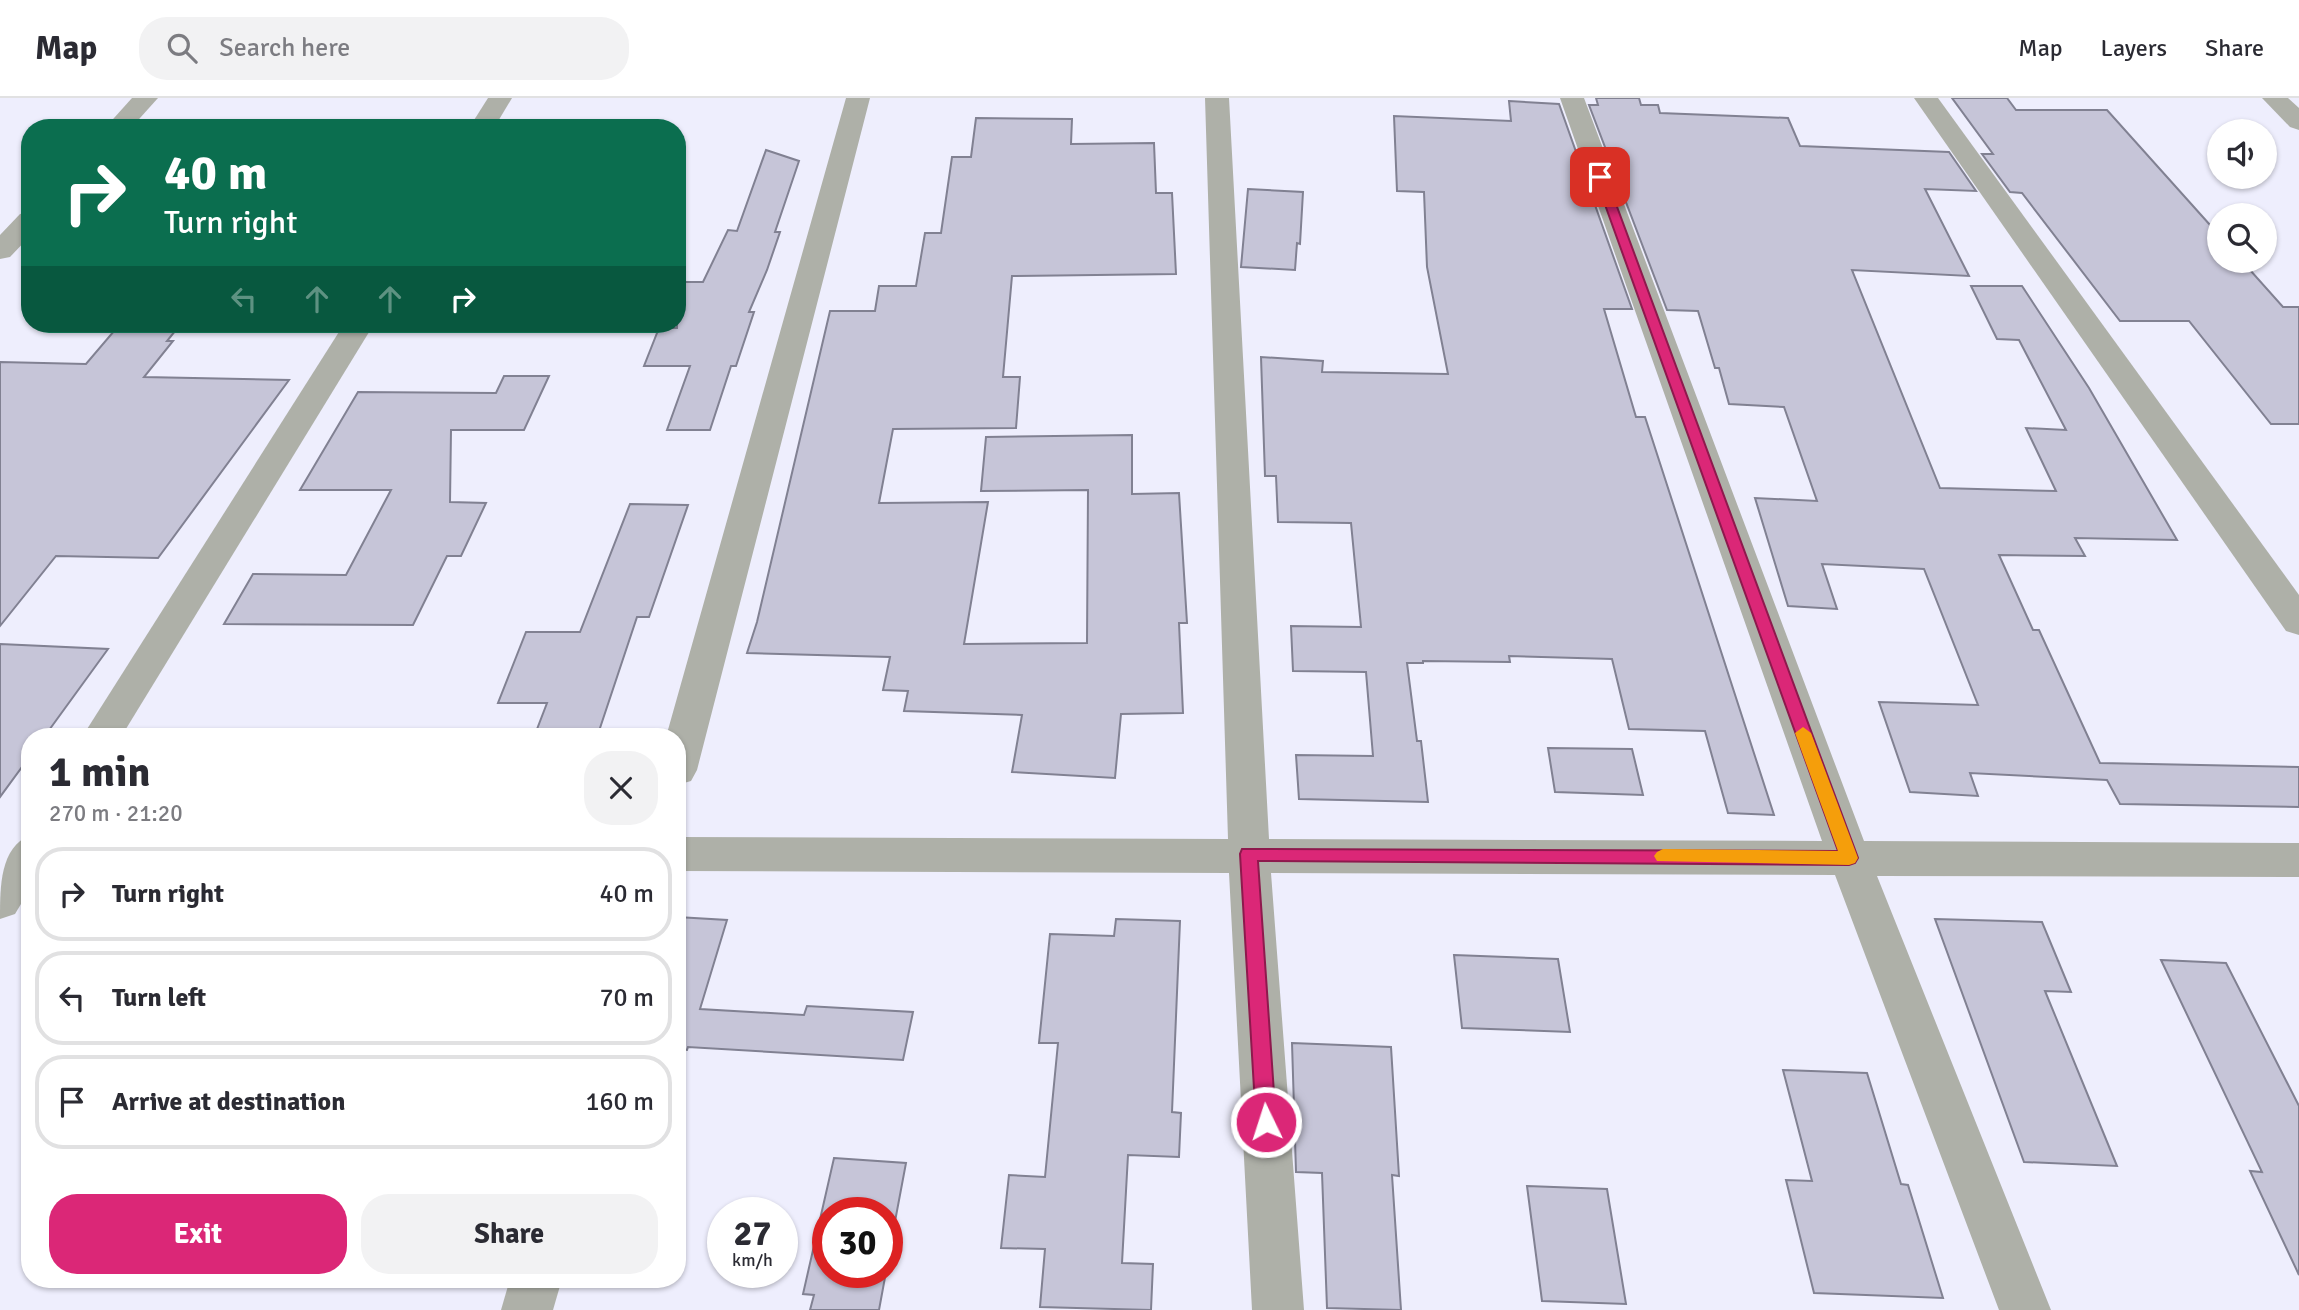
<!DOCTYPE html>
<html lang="en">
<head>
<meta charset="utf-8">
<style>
	:root { --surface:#fff; --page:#f2f2f3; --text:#2b2b33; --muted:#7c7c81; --line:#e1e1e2; --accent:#db2777 }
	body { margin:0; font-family:Signika,sans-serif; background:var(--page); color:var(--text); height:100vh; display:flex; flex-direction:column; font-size:26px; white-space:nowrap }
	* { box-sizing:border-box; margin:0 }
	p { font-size:23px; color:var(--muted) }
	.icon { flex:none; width:38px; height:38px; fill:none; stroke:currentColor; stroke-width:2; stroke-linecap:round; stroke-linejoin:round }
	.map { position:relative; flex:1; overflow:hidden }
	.panel { position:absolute; left:21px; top:630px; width:665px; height:560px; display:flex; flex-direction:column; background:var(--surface); border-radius:28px; box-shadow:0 2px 5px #0004 }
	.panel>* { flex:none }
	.top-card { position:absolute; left:21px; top:21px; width:665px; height:214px; border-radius:28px; box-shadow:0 2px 5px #0004; background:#0b6e4f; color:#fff; overflow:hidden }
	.buttons { position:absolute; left:2207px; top:21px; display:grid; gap:14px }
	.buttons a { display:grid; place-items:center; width:70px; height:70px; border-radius:50%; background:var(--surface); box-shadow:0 2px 5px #0004; font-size:35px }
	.speed { position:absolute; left:707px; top:1099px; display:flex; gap:14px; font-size:35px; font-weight:700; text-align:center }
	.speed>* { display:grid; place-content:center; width:91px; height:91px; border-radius:50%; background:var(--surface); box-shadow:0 2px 5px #0004; line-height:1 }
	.speed small { font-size:18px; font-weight:400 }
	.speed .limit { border:10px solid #d22; background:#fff; color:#111 }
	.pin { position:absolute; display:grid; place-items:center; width:60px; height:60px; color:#fff; margin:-30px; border-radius:14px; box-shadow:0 4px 10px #0006 }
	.me { position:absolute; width:77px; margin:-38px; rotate:356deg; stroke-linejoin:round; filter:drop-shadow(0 0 5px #0008) }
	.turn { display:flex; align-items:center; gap:24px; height:147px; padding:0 28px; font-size:32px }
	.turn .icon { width:91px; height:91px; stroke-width:2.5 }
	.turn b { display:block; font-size:49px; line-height:60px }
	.lanes { display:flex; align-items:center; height:66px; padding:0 28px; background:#0003; justify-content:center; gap:35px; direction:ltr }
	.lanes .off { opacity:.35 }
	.round { display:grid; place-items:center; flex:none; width:74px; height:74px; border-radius:28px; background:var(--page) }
	.headline { display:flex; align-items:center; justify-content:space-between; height:119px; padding:0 28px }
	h1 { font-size:42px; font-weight:800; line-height:52px }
	.primary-button { display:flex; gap:14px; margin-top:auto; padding:14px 28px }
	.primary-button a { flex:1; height:80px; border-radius:28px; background:var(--accent); color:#fff; font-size:28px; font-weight:800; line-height:80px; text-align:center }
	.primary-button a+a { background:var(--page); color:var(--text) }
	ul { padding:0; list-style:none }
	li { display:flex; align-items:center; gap:21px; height:94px; margin:0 14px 10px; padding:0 14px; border:4px solid var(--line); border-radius:28px }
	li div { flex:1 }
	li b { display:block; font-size:26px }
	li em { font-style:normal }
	header { display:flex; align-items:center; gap:42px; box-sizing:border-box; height:98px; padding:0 35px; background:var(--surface); border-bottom:2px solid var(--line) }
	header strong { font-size:33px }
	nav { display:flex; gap:38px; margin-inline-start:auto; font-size:24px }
	.search { width:490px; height:63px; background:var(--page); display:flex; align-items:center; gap:18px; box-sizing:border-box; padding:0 24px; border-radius:28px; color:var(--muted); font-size:26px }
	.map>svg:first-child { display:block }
</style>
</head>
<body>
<header>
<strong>Map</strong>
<div class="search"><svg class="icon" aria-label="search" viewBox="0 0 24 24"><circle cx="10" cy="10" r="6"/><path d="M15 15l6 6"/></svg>Search here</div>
<nav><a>Map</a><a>Layers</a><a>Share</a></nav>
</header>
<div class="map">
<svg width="2299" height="1212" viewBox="0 0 2299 1212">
	<rect width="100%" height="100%" fill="#eeeefd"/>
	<g fill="#c6c5d8" stroke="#818192" stroke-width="2">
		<path d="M1596 0H1639L1641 7H1658L1660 15 1788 20 1800 48 1949 54 1976 93 1925 91 1969 178 1852 172 1940 390 2056 393 2026 330 2066 332 2019 242 1997 241 1971 188H2022L2089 290 2177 442 2075 440 2085 458 1999 457 2033 532H2039L2100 665 2299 669V709L2120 706 2107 682 1970 675 1978 698 1910 694 1879 604 1978 607 1924 471 1822 466 1837 511 1788 508 1755 400 1817 403 1784 309 1729 306 1719 270H1715L1698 213 1667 212 1589 7H1598Z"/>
		<path d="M1952 0H2007L2016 12H2107L2219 137V163H2242L2283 209H2299V326H2271L2189 223H2120L2022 95 2010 94 1982 56H1993Z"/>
		<path d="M1509 3 1559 6 1632 211H1604L1636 319H1645L1774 717 1728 715 1705 633 1629 631 1612 561 1509 558 1510 564 1423 563V565H1407L1417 643H1421L1428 704 1299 701 1296 657 1373 658 1366 574 1293 573 1291 528 1361 529 1351 425 1278 424 1276 378H1265L1261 259 1323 263 1322 274 1448 276 1427 169 1424 94 1397 93 1394 18 1511 23Z"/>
		<path d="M976 20 1072 21 1071 46 1154 45 1156 95H1172L1176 176 1012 178 1003 279H1020L1016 330 893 331 879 405 988 404 964 546 1087 545 1088 392 981 393 986 339 1132 337V396L1179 395 1187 525H1179L1183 615 1121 616 1115 680 1012 674 1022 617 904 613 908 593 883 592 890 559 747 555 757 524 830 213H875L879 188H916L925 135H941L952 59H971Z"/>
		<path d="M766 52 799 63 775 134H780L767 172 749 214H754L736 268H731L710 332H667L690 268H644L659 230H677V184H703L728 132 737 133Z"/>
		<path d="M1248 91 1303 94 1300 146 1297 145 1295 172 1241 169Z"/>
		<path d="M120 226 180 227 167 243H173L144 279 289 282 158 460 56 458 0 528V264L86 266Z"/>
		<path d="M504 278H549L524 332H451L450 404 486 405 461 458H447L413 527 224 526 253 476 346 477 391 392H300L358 294 496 295Z"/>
		<path d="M630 406 688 407 649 519H637L597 639H534L547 605H498L526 534H580Z"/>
		<path d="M0 546 108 551 44 639H30V658L0 699Z"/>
		<path d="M1548 650 1632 651 1643 697 1555 694Z"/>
		<path d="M677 819 727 822 700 911 804 917 807 908 913 914 903 962 688 949 687 952 677 951Z"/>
		<path d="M1116 821 1180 823 1172 1014 1181 1015 1179 1059 1128 1057 1122 1165 1153 1166 1151 1212 1040 1209 1045 1151 1001 1150 1009 1077 1045 1079 1058 945H1039L1050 836 1114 838Z"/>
		<path d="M1935 821 2042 824 2071 894 2045 893 2117 1068 2024 1064Z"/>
		<path d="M1454 857 1558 861 1570 934 1462 930Z"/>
		<path d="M2161 862 2226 865 2299 1008V1177L2250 1073 2262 1074Z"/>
		<path d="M1292 945 1391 949 1399 1078 1392 1077 1401 1212 1327 1210 1322 1075 1296 1074Z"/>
		<path d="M1783 972 1867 975 1901 1086 1908 1087 1943 1200 1814 1195 1786 1082 1812 1083Z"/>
		<path d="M834 1060 906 1065 887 1166V1115H828V1174H886L879 1212H810L814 1197 803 1196Z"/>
		<path d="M1527 1088 1607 1091 1626 1206 1542 1203Z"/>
	</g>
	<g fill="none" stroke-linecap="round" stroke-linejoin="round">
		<g fill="#aeb0a8" fill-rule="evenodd">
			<path d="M132 0H158L131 30H105Z"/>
			<path d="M488 0H512L494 30H469Z"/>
			<path d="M846 0H870L697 672 691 683 677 687V639H666Z"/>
			<path d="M1205 0H1229L1269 741 1822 743 1560 0H1584L1864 743 2299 745V779L1877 778 2051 1212H1999L1835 777 1271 775 1304 1212H1252L1229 775 677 773V739L1228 741Z"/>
			<path d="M1914 0H1938L2299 497V537L2286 533Z"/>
			<path d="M2262 0H2288L2299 10V32L2290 29Z"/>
			<path d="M30 114V138L10 159 0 161V137L20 116Z"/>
			<path d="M344 226H374L121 639H82Z"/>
			<path d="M30 737V791L15 816 0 821C0 788 0 750 30 737Z"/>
			<path d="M510 1181H562L553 1212H501Z"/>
		</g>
	</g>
	<path fill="#db2777" stroke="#8e194d" stroke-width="2" d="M1597 76 1606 79 1858 760 1855 765 1849 767 1258 763 1276 1024 1273 1031 1266 1033 1259 1031 1256 1024 1240 756 1242 751 1838 753 1595 79Z"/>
	<path fill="#f59e0b" d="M1803 629 1811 635 1858 760 1855 765 1849 767 1657 763 1654 758 1657 754 1663 751 1838 753 1795 635Z"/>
</svg>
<div class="buttons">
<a><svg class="icon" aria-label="sound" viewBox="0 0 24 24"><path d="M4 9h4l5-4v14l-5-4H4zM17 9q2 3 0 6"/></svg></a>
<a><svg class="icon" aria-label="search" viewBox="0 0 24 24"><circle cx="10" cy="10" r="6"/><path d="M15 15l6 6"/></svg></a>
</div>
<div class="speed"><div>27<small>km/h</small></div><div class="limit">30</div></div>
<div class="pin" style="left:1600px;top:79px;background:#d93025"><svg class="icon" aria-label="arrive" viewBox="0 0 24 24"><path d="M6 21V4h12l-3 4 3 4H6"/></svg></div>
<svg class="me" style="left:1266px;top:1024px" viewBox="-20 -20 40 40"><circle r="17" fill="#db2777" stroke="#fff" stroke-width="3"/><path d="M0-11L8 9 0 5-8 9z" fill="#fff"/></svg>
<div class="top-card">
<div class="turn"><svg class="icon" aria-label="right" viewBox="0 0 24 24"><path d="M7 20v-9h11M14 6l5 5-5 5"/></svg><div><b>40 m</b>Turn right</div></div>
<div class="lanes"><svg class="icon off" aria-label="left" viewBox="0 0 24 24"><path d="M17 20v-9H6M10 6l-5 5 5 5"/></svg><svg class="icon off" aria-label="ahead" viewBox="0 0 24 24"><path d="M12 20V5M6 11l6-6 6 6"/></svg><svg class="icon off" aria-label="ahead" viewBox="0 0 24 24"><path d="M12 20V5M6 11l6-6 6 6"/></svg><svg class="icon" aria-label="right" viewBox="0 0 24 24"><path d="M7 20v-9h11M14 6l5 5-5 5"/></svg></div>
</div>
<section class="panel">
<div class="headline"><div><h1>1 min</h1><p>270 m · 21:20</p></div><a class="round"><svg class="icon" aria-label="close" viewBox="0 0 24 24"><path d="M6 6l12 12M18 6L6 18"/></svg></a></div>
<ul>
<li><svg class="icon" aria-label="right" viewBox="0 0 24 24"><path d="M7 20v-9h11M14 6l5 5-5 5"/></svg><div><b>Turn right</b></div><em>40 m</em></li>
<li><svg class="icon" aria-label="left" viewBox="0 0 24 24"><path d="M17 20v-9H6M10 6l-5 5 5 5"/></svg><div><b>Turn left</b></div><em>70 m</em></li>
<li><svg class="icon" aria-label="arrive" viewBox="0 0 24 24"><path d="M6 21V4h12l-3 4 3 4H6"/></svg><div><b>Arrive at destination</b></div><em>160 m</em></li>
</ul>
<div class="primary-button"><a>Exit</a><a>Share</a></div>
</section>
</div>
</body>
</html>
